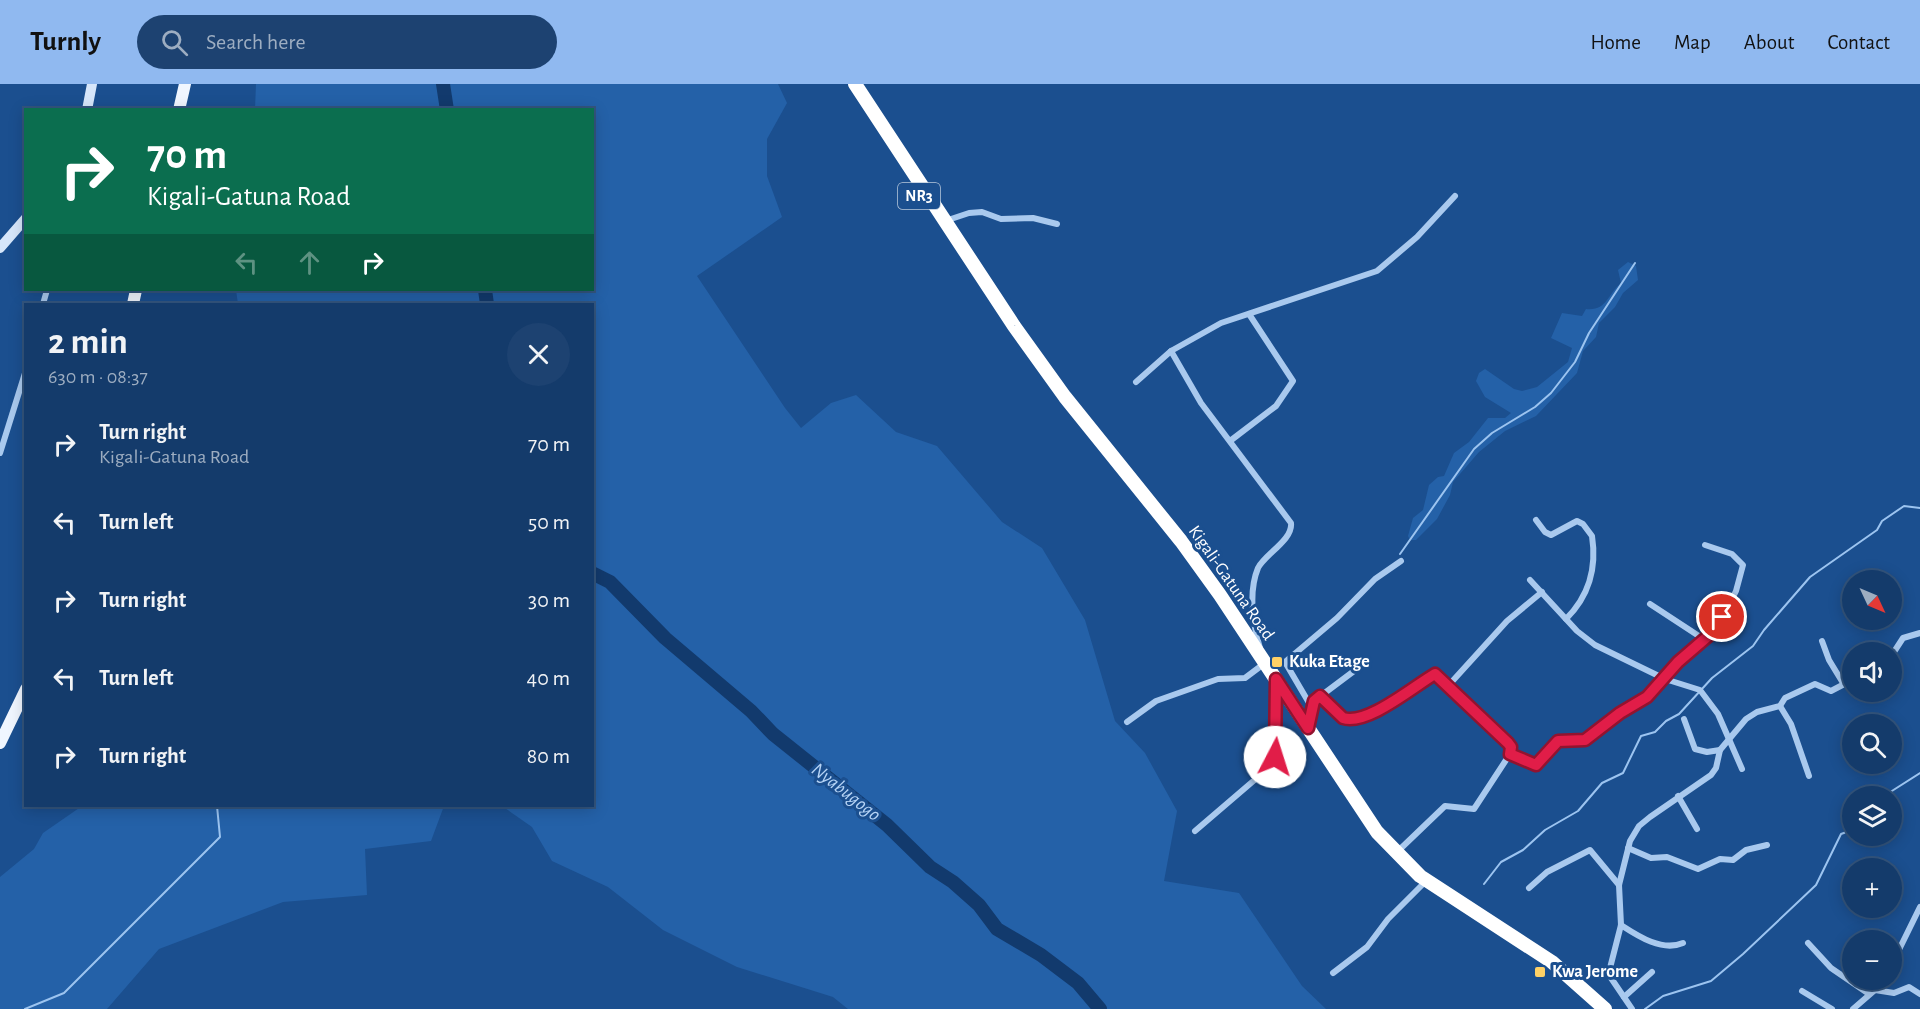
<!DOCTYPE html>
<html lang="en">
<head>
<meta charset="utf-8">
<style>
	:root { --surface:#143b6b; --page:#1d4271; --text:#f1f3f6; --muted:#9dadc1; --line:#33557e; --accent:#90b9f0 }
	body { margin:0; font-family:"Alegreya Sans",sans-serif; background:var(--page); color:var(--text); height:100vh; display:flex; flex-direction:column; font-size:22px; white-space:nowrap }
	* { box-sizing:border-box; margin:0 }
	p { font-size:20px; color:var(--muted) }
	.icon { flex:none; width:33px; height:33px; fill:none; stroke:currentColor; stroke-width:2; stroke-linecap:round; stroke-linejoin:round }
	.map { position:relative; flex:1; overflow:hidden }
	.details { position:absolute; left:24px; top:219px; width:570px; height:504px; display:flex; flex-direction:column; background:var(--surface); border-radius:0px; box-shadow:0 3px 15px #0003,0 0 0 2px var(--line) }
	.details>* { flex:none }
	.hud { position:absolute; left:24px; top:24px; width:570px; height:183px; border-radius:0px; box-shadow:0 3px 15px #0003,0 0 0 2px var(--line); background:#0b6e4f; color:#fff; overflow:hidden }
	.needle { width:39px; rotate:134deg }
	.buttons { position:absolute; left:1842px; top:486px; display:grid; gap:12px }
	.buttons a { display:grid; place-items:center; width:60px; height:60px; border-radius:50%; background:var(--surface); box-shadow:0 3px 15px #0003,0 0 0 2px var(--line); font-size:30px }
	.pin { position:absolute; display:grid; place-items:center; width:51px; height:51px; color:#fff; margin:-26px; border:3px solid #fff; border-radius:50%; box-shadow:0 2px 6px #0007 }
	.me { position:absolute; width:66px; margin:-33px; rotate:5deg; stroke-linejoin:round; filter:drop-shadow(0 0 4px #0008) }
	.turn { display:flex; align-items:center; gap:21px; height:126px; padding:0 24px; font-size:27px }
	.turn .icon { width:78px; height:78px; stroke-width:2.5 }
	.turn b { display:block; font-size:42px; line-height:51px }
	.lanes { display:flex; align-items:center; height:57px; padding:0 24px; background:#0003; justify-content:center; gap:30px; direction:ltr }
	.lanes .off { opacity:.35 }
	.round { display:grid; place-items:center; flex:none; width:63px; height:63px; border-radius:32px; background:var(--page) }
	.head { display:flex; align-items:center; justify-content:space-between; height:102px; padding:0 24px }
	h1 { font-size:36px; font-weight:700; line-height:45px }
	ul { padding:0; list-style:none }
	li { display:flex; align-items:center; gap:18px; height:78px; padding:0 24px }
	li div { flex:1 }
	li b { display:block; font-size:22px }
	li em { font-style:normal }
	header { display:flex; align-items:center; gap:36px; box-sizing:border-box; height:84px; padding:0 30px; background:var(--accent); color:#111 }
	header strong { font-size:28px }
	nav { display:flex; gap:33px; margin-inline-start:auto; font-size:21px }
	.search { width:420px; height:54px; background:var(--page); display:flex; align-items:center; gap:15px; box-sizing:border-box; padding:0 21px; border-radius:33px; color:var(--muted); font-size:22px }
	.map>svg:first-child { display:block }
</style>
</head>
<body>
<header>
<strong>Turnly</strong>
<div class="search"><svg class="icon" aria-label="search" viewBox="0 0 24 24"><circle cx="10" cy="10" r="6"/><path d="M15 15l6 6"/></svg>Search here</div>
<nav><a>Home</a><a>Map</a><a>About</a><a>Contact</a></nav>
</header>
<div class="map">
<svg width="1920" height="925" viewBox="0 0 1920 925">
	<rect width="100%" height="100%" fill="#1b4f8f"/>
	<g fill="#2461a8">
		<path d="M256 0H778L787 19 767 55V92L782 133 697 192 785 324 801 344 831 319 856 311 896 348 937 362 1002 438 1042 464 1085 536 1115 637 1145 669 1177 727 1164 797 1239 809 1302 902 1326 925H848L833 913 737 883 663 846 608 803 552 777 532 743 502 722H592V220H238L236 206H592V26L255 25Z"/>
		<path d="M1628 178 1636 182 1638 196 1623 209 1615 223 1599 239 1596 253 1583 267 1577 289 1536 332 1505 347 1479 368 1453 398 1450 411 1437 435 1416 456H1410L1408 452 1413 434 1423 426 1429 401 1438 393 1444 392 1454 369 1469 358 1488 334H1505L1511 329 1485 313 1476 297 1479 289 1485 285 1514 305 1522 307 1537 303 1568 278 1572 264 1551 254 1562 229 1582 232 1586 225C1607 227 1607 211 1621 199L1618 186Z"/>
		<path d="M82 722H444L431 757 365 765 367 811 283 818 159 865 107 925H0V793L34 765 43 749Z"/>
	</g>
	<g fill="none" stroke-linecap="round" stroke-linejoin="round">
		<g stroke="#9cc4f0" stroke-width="2">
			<path d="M1400 470 1474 365 1492 349 1535 323 1551 309 1575 278 1589 249 1635 179"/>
			<path d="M1884 712 1920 689"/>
			<path d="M1484 800 1501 778 1523 766 1545 746 1578 727 1602 699 1623 689 1641 652 1655 648 1666 637 1679 630 1712 594 1753 562 1764 546 1810 493 1877 446 1882 437 1904 422 1920 424"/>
			<path d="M25 925 64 909 220 753 217 722"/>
			<path d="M1645 925 1663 912 1711 897 1743 870 1816 801 1841 750 1852 746"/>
		</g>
		<g stroke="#123a6d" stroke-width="14">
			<path d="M443 0 447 26"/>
			<path d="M485 206 487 220"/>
			<path d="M592 489 610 498 665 554 751 627 773 650 887 741 930 783 953 798 979 821 997 845 1041 871 1078 899 1100 925"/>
		</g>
		<g stroke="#a9c9ee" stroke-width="6">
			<path d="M945 137 969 129 982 128 1001 135 1033 134 1057 140"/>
			<path d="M43 220 47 206"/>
			<path d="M1136 298 1171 267"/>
			<path d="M1230 357 1276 322 1293 297 1249 230"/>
			<path d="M0 369 26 286"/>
			<path d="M1536 436 1545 448 1551 451 1577 437 1583 440 1592 452C1597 484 1589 512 1566 535"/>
			<path d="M1530 496 1577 547 1595 561 1665 595 1700 606 1718 630 1742 685"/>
			<path d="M1650 520 1705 556"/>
			<path d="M1822 557 1829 576 1843 599"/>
			<path d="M1260 564C1253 541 1248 508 1258 484 1265 470 1293 456 1291 439L1201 319 1171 267 1221 239 1377 187 1417 153 1455 112"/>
			<path d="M1892 571 1903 554 1920 549"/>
			<path d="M1448 602 1507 537 1542 508"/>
			<path d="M1320 611 1343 634C1368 642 1414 602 1435 590L1511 663 1508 673 1474 725 1445 722 1396 769"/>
			<path d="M1780 622 1791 640 1809 692"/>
			<path d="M1312 624 1285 578 1337 534 1375 495 1401 477"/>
			<path d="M1684 635 1695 665 1707 668 1720 666"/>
			<path d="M1127 638 1156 617 1218 595 1245 594 1265 579"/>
			<path d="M1309 641 1314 617 1358 584"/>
			<path d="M1510 670 1536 680 1558 657 1585 656 1619 629 1647 613 1678 578 1720 539 1736 507 1743 481 1732 470 1705 461"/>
			<path d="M1678 712 1697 745"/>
			<path d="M1195 747 1265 687 1275 673 1276 601"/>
			<path d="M1628 764 1651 774 1667 773 1698 785 1720 775 1733 776 1746 766 1767 761"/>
			<path d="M1529 804 1547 788 1590 766 1619 801"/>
			<path d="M1621 841C1638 852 1662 868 1683 859"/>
			<path d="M1808 859 1831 884 1869 910"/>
			<path d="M1892 880 1920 823"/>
			<path d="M1333 889 1367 863 1388 835 1426 797"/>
			<path d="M1875 906 1894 909 1909 903 1920 910"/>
			<path d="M1802 907 1832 925"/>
			<path d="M1624 913 1652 888"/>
			<path d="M1632 925 1611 894 1610 884 1621 841 1619 801 1630 757 1639 742 1650 733 1711 691 1716 684 1720 666 1746 635 1757 628 1780 622 1785 614 1815 600 1831 607 1852 596"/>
			<path d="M1853 925 1875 906 1882 896"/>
		</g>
		<g stroke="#d6e6fa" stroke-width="10">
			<path d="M87 26 92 0"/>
			<path d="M0 164 26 134"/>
		</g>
		<g stroke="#f0f6ff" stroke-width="12">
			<path d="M179 26 185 0"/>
			<path d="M133 220 136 206"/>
			<path d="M0 659 26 605"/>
		</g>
		<path stroke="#fff" stroke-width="14" d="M855 0 1014 242 1065 313 1181 457 1220 511 1377 748 1420 792 1552 878 1605 925"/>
	</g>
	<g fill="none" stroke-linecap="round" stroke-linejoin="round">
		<defs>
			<path id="route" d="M1275 673 1276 595 1308 644 1314 617 1320 612 1343 634C1367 642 1414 602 1435 590L1508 659 1511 663 1510 670 1536 681 1558 657 1585 656 1620 629 1647 613 1678 578 1714 547 1722 533"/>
		</defs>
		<use href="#route" stroke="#92132f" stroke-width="15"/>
		<use href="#route" stroke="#e11d48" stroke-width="10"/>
	</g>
	<g fill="#ffd166" stroke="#1b4f8f" stroke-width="2">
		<rect x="1271" y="572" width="12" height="12" rx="3"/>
		<rect x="1534" y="882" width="12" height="12" rx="3"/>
	</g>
	<g text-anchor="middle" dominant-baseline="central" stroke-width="6" stroke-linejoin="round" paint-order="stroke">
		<rect fill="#1b4f8f" stroke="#bbcadd" stroke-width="1.5" x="898" y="99" width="42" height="26" rx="4.5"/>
		<g font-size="16" font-weight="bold" fill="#fff">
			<text x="919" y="112">NR3</text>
		</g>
		<g font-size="18" fill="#fff" stroke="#1b4f8f">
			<text transform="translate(1231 499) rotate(55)">Kigali-Gatuna Road</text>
		</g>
		<g font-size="18" font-weight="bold" fill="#fff" stroke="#1b4f8f" text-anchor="start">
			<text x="1289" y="578">Kuka Etage</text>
			<text x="1552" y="888">Kwa Jerome</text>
		</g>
		<g font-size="20" font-style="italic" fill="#b5d3f5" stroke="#1b4f8f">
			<text transform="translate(846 708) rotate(38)">Nyabugogo</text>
		</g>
	</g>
</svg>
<div class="buttons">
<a><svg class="needle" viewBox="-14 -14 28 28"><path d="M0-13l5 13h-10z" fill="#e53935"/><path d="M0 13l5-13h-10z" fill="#9dadc1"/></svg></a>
<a><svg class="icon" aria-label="sound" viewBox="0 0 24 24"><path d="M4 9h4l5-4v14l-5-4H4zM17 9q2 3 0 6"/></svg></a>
<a><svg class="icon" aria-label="search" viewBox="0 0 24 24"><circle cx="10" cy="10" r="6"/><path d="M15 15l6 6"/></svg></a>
<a><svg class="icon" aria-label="layers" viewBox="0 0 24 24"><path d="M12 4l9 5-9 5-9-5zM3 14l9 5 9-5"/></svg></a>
<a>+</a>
<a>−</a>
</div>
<div class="pin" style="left:1722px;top:533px;background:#d93025"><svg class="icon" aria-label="arrive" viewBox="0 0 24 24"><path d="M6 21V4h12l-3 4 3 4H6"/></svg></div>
<svg class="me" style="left:1275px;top:673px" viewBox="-20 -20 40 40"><circle r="19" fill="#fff"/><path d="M0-13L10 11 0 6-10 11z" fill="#e11d48"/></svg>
<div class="hud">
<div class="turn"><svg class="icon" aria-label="right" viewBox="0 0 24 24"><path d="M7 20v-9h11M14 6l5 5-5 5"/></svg><div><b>70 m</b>Kigali-Gatuna Road</div></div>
<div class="lanes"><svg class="icon off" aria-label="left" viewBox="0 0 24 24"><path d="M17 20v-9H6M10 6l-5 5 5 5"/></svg><svg class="icon off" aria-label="ahead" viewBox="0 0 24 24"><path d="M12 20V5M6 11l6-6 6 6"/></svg><svg class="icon" aria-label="right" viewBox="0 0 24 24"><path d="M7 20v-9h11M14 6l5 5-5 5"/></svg></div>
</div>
<section class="details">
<div class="head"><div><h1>2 min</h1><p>630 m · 08:37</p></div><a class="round"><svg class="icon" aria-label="close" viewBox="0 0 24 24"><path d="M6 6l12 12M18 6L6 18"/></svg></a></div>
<ul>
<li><svg class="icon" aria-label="right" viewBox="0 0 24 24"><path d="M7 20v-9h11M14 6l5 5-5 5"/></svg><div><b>Turn right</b><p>Kigali-Gatuna Road</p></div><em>70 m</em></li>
<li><svg class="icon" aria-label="left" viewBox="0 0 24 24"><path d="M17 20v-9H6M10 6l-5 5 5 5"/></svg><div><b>Turn left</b></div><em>50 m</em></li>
<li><svg class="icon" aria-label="right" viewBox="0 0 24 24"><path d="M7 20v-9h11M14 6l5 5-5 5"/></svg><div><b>Turn right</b></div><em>30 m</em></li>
<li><svg class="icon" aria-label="left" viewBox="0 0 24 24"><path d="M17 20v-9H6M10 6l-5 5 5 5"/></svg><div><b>Turn left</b></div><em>40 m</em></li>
<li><svg class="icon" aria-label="right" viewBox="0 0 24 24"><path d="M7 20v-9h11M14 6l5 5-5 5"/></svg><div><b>Turn right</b></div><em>80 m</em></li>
</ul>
</section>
</div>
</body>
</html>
